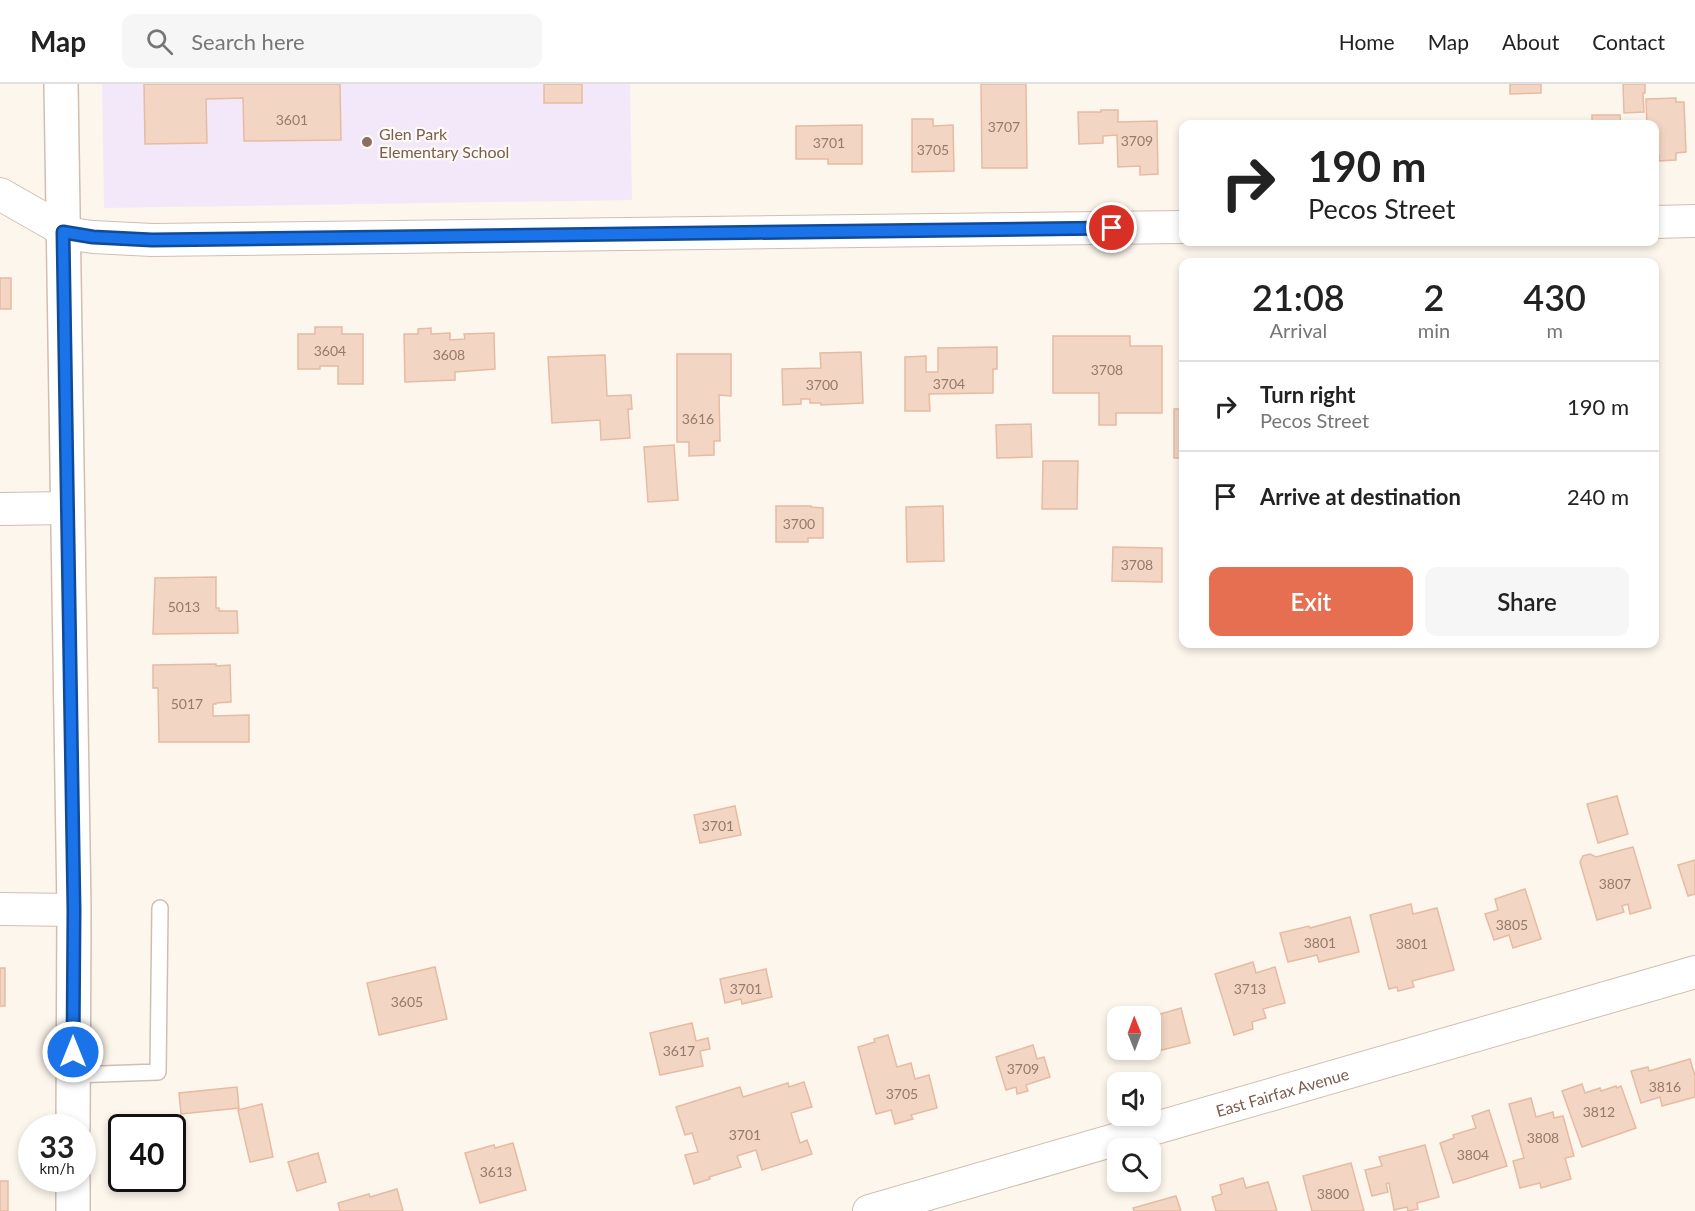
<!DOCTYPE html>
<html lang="en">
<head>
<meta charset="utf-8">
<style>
	:root { --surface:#fff; --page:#f6f6f6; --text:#222; --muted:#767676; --line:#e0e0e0; --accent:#e76f51 }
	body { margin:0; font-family:Lato,sans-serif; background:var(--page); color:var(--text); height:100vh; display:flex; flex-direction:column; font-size:22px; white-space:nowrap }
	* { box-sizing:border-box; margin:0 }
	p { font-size:20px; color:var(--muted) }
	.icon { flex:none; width:33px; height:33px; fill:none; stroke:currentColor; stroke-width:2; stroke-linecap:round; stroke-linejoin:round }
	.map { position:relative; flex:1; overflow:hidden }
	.side { position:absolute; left:1179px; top:174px; width:480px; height:390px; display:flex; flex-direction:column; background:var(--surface); border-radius:12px; box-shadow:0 3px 9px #0003 }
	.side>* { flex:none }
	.top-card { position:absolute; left:1179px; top:36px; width:480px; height:126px; border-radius:12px; box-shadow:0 3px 9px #0003; background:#fff; color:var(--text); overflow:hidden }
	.needle { width:39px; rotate:359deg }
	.controls { position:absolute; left:1107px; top:922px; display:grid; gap:12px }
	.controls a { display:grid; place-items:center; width:54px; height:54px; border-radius:12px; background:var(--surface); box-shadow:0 3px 9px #0003; font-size:30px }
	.speed { position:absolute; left:18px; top:1030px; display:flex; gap:12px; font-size:30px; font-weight:700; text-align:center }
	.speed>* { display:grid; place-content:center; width:78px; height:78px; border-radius:50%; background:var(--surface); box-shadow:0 3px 9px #0003; line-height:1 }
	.speed small { font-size:15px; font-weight:400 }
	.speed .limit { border:3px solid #111; border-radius:9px; background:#fff; color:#111 }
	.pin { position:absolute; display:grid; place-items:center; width:51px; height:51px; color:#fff; margin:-26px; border:3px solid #fff; border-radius:50%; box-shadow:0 2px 6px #0007 }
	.me { position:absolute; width:66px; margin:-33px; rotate:0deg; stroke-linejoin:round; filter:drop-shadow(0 0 4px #0008) }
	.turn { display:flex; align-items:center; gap:21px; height:126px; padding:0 30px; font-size:27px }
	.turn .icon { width:78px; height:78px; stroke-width:2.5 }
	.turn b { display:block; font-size:42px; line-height:51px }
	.eta { display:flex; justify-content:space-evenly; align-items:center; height:102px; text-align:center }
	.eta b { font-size:36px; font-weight:600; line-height:42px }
	.cta { display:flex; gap:12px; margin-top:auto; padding:12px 30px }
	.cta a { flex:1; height:69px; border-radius:12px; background:var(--accent); color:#fff; font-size:24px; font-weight:600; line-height:69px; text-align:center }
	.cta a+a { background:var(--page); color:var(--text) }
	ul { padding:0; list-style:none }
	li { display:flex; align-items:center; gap:18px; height:90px; padding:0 30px; border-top:2px solid var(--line) }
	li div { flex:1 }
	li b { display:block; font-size:22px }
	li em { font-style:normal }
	header { display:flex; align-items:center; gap:36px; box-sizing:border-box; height:84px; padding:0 30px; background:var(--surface); border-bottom:2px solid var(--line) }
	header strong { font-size:28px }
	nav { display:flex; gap:33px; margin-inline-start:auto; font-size:21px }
	.search { width:420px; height:54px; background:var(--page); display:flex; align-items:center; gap:15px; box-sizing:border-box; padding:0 21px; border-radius:12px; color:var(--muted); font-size:22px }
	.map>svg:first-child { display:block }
</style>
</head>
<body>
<header>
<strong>Map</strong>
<div class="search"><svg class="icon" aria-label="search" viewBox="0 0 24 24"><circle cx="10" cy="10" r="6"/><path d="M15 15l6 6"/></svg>Search here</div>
<nav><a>Home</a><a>Map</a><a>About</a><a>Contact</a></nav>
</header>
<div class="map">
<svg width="1695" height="1127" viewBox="0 0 1695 1127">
	<rect width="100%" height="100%" fill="#fdf6ec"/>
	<path fill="#f3e8fa" d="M102 0H630L632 116 104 124Z"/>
	<g fill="#f3d5c3" stroke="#e6bba3" stroke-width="1.5">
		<path d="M144 0H340L341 56 244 57 243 14 206 15 207 59 145 60Z"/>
		<rect x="544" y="0" width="38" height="19"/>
		<path d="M981 0H1026L1027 84H982Z"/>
		<path d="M1510 0H1541V9L1510 10Z"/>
		<path d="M1623 0H1645V9H1643L1644 28 1624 29Z"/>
		<path d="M1676 14V18H1684L1686 68 1676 69V76L1659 77V71H1654V40H1647L1646 15Z"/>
		<path d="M1101 26H1118V38L1157 37 1158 90 1140 91V82L1118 83 1117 51 1103 52V59L1079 60 1078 28H1101Z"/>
		<path d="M1592 31H1620L1621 40H1560H1592Z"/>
		<path d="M912 35H933V42L953 41 954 87 912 88Z"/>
		<path d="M862 41V80H828V75H796V42Z"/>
		<rect x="0" y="194" width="11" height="31"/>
		<path d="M315 243H342V250H363V300H338V282H320V285H298V250H315Z"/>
		<path d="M431 244V250L450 249V256L465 255 464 250 494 249 495 285 455 288V296L405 298 404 250H418V245Z"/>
		<path d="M1053 252H1130V262H1162V329H1116V341H1099V309H1053Z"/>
		<path d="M997 263V285H993V309L929 310 930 327H905V273L926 272V288H938V264Z"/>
		<path d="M861 268 863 319 821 321V319H810V315H801V320L783 321 782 285 821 284 820 269Z"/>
		<path d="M677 270H731V312L719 311 720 357H714V371L689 372V358H677Z"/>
		<path d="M605 271 607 312 631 311 632 325H628L630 354 601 356 600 336 552 339 548 273Z"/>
		<rect x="1174" y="325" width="10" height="49"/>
		<path d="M1031 340 1032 373 997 374 996 341Z"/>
		<path d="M674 361 678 416 648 418 644 363Z"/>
		<path d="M1043 377H1078L1077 425H1042Z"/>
		<path d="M776 422H811V423L823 424V454H808V458H776Z"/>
		<path d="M943 422 944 477 907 478 906 423Z"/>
		<path d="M1113 463 1162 464V498L1112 497Z"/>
		<path d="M216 493V524H219V527H237L238 549 153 550 155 494Z"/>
		<path d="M216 580V582L230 581 231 618 216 619V620H213V632L249 631V658H159L158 604H153V581Z"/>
		<path d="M1617 712 1628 750 1598 759 1587 720Z"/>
		<path d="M735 722 741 751 700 759 694 731Z"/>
		<path d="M1633 763 1651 824 1630 830 1628 820 1622 822 1624 828 1597 836 1580 778 1583 772 1590 770 1596 773Z"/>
		<path d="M1695 776V810L1688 812 1678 781Z"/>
		<path d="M1525 805 1541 855 1513 864 1509 851 1494 856 1485 830 1498 826 1495 815Z"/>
		<path d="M1411 820 1413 830 1437 824 1454 886 1412 897 1414 903 1398 907 1397 903 1389 905 1370 831Z"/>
		<path d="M1350 833 1359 868 1319 878 1317 871 1288 878 1280 849 1309 842 1310 844Z"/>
		<path d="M1253 878 1256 889 1275 883 1285 919 1263 925 1266 934 1252 938 1253 945 1234 951 1215 890Z"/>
		<path d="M435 883 447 935 379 951 367 899Z"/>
		<rect x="0" y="884" width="5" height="38"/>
		<path d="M766 885 772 913 742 920 741 915 725 919 720 895Z"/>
		<path d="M1181 924 1190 959 1146 970 1145 966H1150V933Z"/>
		<path d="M692 939 696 957 708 954 710 965 700 967 703 982 660 991 650 949Z"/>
		<path d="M888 951 897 983 911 979 915 995 929 991 937 1024 911 1031 913 1035 895 1040 891 1026 876 1030 858 963 875 958 874 955Z"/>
		<path d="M1033 961 1037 975 1044 973 1050 993 1026 1001 1028 1007 1017 1010 1016 1003 1006 1006 996 973Z"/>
		<path d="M1690 975 1695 992V1013L1662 1022 1660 1013 1641 1019 1631 987 1648 983 1649 987Z"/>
		<path d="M804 998 812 1023 791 1029 800 1059 807 1056 812 1070 762 1086 756 1066 737 1072 741 1083 709 1093 710 1095 694 1100 685 1071 698 1068 692 1049 685 1051 676 1023 740 1003 743 1013 788 999 789 1003Z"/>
		<path d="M1582 1000 1585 1009 1600 1004 1601 1007 1616 1002 1617 1004 1621 1002 1636 1044 1582 1063 1562 1007Z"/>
		<path d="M237 1003 239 1024 181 1030 179 1009Z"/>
		<path d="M1531 1014 1536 1033 1553 1028 1554 1034 1563 1032 1574 1072 1565 1074 1571 1095 1541 1104 1540 1099 1520 1104 1513 1077 1524 1074 1509 1020Z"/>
		<path d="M262 1020 273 1073 250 1078 238 1026Z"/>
		<path d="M1489 1026 1507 1082 1453 1099 1440 1059 1454 1054 1453 1051 1476 1044 1472 1032Z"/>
		<path d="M513 1059 526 1106 480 1119 465 1069 494 1061 495 1064Z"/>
		<path d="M1425 1061 1439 1113 1417 1119 1418 1125 1408 1127 1407 1123 1394 1126 1389 1099 1386 1100 1388 1108 1372 1112 1365 1086 1382 1082 1379 1073Z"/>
		<path d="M318 1069 326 1098 297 1107 288 1078Z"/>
		<path d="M1351 1079 1364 1127H1312L1303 1092Z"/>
		<path d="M1243 1094 1246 1104 1268 1098 1277 1127H1216L1212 1113 1222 1110 1220 1101Z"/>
		<rect x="0" y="1097" width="8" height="30"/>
		<path d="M397 1105 403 1127H340L338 1119 369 1110 370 1113Z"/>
		<path d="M1176 1112 1181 1127H1134L1133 1124Z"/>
	</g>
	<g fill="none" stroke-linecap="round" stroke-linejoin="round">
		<defs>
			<path id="service" d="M73 991 158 988 160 824"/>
			<g id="minor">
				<path d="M0 110 58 143 63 149 93 153 152 156 1184 143"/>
				<path d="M1654 138 1695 137"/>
				<path d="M0 425 67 424"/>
				<path d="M0 825 74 826"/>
				<path id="s1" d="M869 1127 1695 888"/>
			</g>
			<g id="tertiary">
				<path d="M61 0 74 826 73 1044"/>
				<path d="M73 1127V1095"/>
			</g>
		</defs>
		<use href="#service" stroke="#d1beb0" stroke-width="18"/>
		<use href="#minor" stroke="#d1beb0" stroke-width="34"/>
		<use href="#tertiary" stroke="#d1beb0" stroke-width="36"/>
		<use href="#service" stroke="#fff" stroke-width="15"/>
		<use href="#minor" stroke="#fff" stroke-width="32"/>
		<use href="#tertiary" stroke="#fff" stroke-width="33"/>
	</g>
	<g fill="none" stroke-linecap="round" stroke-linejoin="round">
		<defs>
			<path id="route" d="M73 968 74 826 63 148 93 153 152 156 1112 144"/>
		</defs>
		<use href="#route" stroke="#114b97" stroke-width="15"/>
		<use href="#route" stroke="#1a73e8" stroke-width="10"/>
	</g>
	<circle fill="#8d6e63" stroke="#fffaf3" stroke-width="2" cx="367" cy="58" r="6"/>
	<g text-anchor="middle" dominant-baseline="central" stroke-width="4.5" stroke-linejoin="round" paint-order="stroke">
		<g font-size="14" fill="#987a6a">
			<text x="292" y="35">3601</text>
			<text x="1004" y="42">3707</text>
			<text x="1137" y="56">3709</text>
			<text x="829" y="58">3701</text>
			<text x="933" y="65">3705</text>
			<text x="330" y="266">3604</text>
			<text x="449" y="270">3608</text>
			<text x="1107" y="285">3708</text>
			<text x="949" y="299">3704</text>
			<text x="822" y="300">3700</text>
			<text x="698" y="334">3616</text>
			<text x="799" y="439">3700</text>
			<text x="1137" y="480">3708</text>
			<text x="184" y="522">5013</text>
			<text x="187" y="619">5017</text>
			<text x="718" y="741">3701</text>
			<text x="1615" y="799">3807</text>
			<text x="1512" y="840">3805</text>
			<text x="1320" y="858">3801</text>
			<text x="1412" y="859">3801</text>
			<text x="746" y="904">3701</text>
			<text x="1250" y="904">3713</text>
			<text x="407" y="917">3605</text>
			<text x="679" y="966">3617</text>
			<text x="1023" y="984">3709</text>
			<text x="1665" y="1002">3816</text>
			<text x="902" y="1009">3705</text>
			<text x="1599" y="1027">3812</text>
			<text x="745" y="1050">3701</text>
			<text x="1543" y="1053">3808</text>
			<text x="1473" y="1070">3804</text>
			<text x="496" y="1087">3613</text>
			<text x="1333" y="1109">3800</text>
		</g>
		<g font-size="16" fill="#785e54" stroke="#fffaf3" text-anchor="start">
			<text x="379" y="49">Glen Park<tspan x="379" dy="18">Elementary School</tspan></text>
		</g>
		<g font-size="16" fill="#7a5c4d" stroke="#fffaf3">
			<text stroke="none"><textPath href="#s1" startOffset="430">East Fairfax Avenue</textPath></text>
		</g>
	</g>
</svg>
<div class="controls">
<a><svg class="needle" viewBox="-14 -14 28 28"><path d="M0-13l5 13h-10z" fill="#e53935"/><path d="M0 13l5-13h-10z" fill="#767676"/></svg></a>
<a><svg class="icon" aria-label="sound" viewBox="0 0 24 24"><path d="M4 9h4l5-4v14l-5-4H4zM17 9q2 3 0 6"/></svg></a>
<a><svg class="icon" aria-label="search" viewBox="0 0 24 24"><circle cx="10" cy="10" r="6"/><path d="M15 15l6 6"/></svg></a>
</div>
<div class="speed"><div>33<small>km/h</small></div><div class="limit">40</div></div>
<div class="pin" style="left:1112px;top:144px;background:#d93025"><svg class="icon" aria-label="arrive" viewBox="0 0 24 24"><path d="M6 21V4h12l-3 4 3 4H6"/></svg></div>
<svg class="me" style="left:73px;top:968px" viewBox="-20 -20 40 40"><circle r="17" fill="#1a73e8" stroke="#fff" stroke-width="3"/><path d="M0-11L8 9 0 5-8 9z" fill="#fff"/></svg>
<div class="top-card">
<div class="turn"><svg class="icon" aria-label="right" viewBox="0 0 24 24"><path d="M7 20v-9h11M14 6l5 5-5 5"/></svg><div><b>190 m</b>Pecos Street</div></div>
</div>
<section class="side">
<div class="eta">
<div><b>21:08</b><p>Arrival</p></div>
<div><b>2</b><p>min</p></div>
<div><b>430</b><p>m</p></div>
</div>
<ul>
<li><svg class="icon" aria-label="right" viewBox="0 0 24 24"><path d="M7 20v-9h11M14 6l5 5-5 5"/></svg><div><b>Turn right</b><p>Pecos Street</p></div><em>190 m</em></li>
<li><svg class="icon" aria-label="arrive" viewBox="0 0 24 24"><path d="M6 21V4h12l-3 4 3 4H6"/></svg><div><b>Arrive at destination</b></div><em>240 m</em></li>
</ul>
<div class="cta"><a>Exit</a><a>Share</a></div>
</section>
</div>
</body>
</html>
